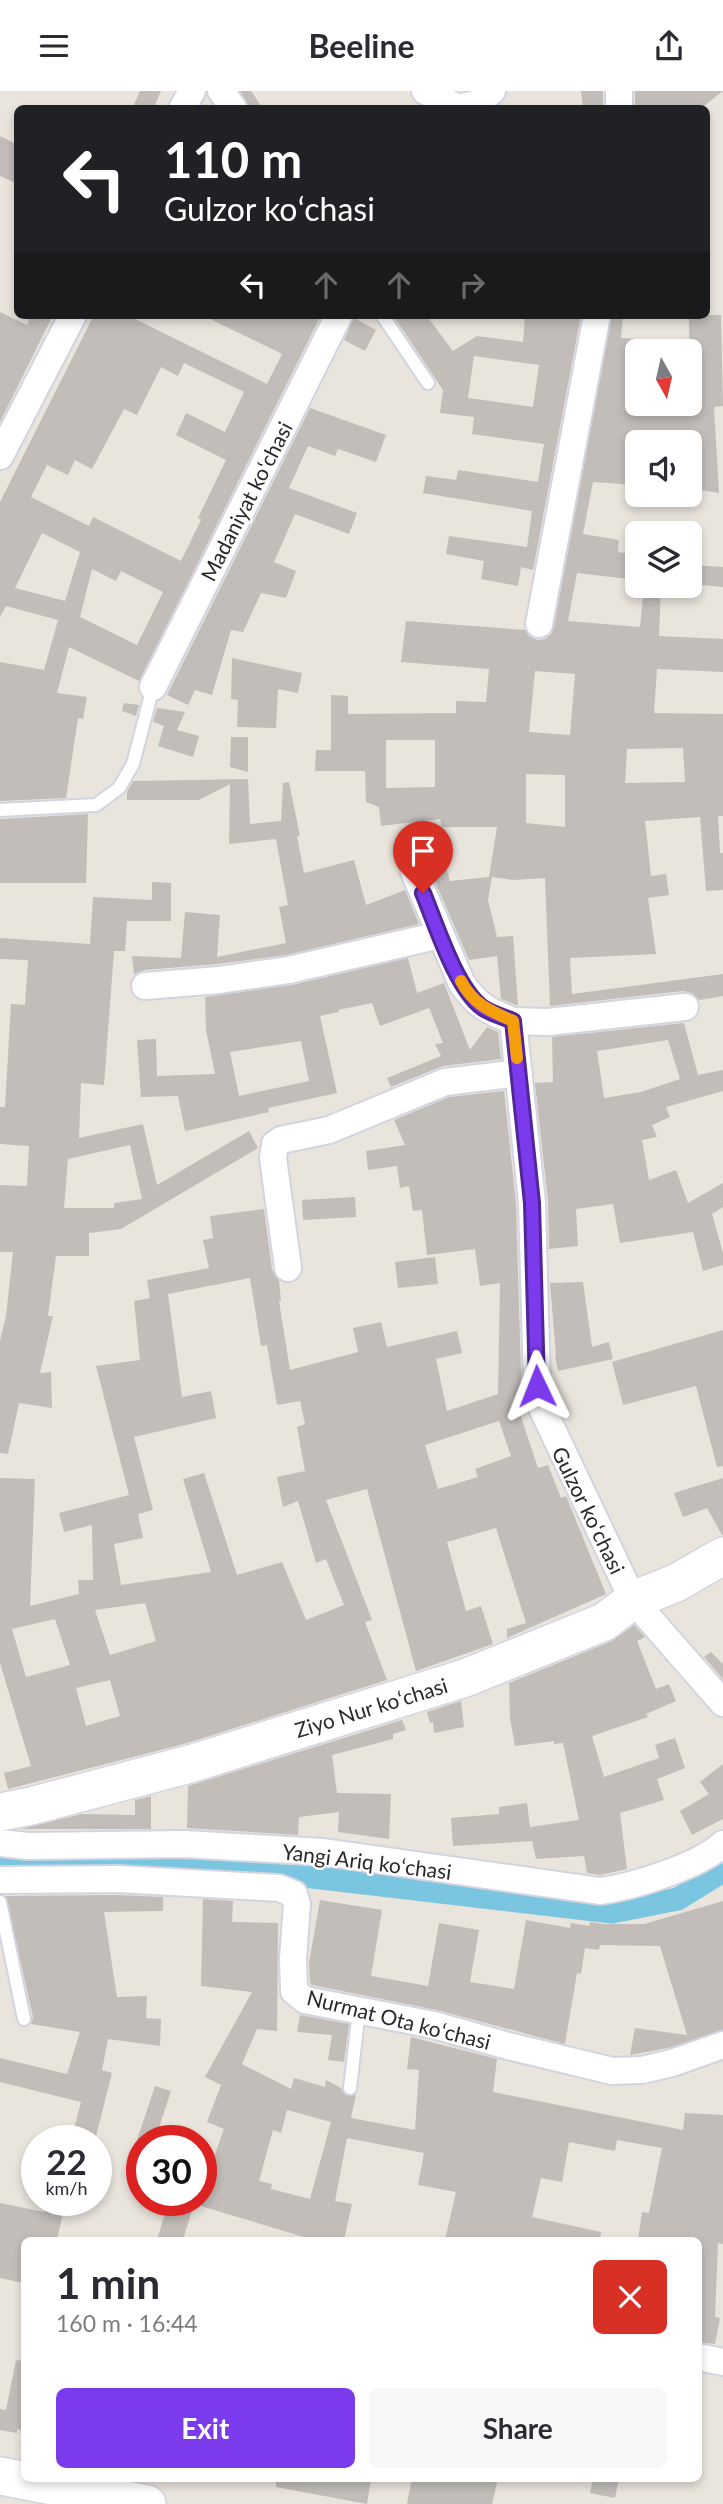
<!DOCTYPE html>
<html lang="en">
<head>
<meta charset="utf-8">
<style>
	:root { --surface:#fff; --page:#f7f7f7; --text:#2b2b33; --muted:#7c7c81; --accent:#7c3aed }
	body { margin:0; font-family:Lato,sans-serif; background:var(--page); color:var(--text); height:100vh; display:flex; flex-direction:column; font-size:26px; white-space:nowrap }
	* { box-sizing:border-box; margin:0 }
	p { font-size:23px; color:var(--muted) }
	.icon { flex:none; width:38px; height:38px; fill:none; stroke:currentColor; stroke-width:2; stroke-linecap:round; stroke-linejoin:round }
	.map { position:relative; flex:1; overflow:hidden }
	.side { position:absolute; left:21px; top:2146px; width:681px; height:245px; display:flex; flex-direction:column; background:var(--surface); border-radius:10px; box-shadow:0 4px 10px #0003 }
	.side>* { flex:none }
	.hud { position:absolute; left:14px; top:14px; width:696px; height:214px; border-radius:10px; box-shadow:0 4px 10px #0003; background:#202124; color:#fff; overflow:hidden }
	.needle { width:46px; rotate:172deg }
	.buttons { position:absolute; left:625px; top:248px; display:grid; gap:14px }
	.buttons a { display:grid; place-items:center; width:77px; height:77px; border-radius:10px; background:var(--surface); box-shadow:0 4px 10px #0003; font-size:35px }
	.speed { position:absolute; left:21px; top:2034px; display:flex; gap:14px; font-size:35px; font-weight:700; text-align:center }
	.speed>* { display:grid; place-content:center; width:91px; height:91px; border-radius:50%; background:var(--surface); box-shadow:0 4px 10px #0003; line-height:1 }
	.speed small { font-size:18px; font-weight:400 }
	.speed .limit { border:10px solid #d22; background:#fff; color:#111 }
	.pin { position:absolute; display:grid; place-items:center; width:60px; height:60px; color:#fff; margin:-72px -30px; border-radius:50% 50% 50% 0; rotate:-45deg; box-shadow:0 0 7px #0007 }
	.pin .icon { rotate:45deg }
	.me { position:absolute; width:77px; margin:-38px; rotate:358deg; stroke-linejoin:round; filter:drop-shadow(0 0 5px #0008) }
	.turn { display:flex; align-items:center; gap:24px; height:147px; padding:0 35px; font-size:32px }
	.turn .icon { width:91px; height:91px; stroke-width:2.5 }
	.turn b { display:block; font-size:49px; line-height:60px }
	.lanes { display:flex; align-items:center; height:66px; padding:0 35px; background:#0003; justify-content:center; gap:35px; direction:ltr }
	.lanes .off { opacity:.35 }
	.round { display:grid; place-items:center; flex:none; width:74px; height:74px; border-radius:10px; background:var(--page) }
	.overview { display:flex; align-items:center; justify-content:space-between; height:119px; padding:0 35px }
	h1 { font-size:42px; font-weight:700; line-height:52px }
	.action { display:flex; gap:14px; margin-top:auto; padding:14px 35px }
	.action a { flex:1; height:80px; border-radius:10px; background:var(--accent); color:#fff; font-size:28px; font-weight:700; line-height:80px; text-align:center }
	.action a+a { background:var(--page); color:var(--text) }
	header { display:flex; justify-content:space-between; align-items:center; height:91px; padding:0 35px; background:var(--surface); font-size:32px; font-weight:700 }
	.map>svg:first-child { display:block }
</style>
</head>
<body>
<header><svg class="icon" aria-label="menu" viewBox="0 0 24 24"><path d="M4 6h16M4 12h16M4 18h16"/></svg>Beeline<svg class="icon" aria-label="share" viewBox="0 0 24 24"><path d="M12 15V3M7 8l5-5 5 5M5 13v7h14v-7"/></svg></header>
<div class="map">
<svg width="723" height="2413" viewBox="0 0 723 2413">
	<rect width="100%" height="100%" fill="#e9e4dc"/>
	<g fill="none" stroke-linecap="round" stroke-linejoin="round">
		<path stroke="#7ac6e0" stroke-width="23" d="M0 1771 287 1783 612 1821 678 1808 723 1780"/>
	</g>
	<g fill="#c2bdb9" fill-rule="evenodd">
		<path d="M140 0H161L153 18H132Z"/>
		<path d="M240 0H251L263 18H250Z"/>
		<path d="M581 0H603V18H583Z"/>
		<path d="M635 0H723L700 18H635Z"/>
		<path d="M0 45 18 54V93L0 85Z"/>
		<path d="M0 221 27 234 31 224H53L0 331Z"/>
		<path d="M94 224H127L267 293 282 263 202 224H321L139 590 69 556 57 602 87 606 83 628 78 627 66 707 0 710V571L44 579 58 529 6 515 0 526V411ZM184 272 244 301 225 341 186 322 176 344 226 369 198 427 201 429 181 470 93 426 89 435 31 406 47 374 68 384 75 369 92 378 124 318 137 324 161 276 178 285ZM42 442 80 461 65 510 15 497ZM92 478 116 490 121 480 163 501 137 554 80 526Z"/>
		<path d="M393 224H426L453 260 477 245 523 251 525 224H581L533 479 521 476 518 495 481 488 484 470 446 463 449 445 527 456 532 420 423 402 426 385 456 389 458 379 538 391 544 353 472 343 474 326 440 322 443 299ZM474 265 539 274 533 316 468 307Z"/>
		<path d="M612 224H623L621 247 637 248V275L629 274 625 313H690L689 224H721L723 315 714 316 719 402 701 399 698 352H637V394L593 391 583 443 619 449 618 461 637 464V489L577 482 568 530 640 536 644 495H661L659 545 723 548V581L657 578 654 622 723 623V725H718L720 762H723V799L706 800 700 726 645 730 651 785 666 783 669 804 648 807 656 863 570 867 572 903 723 883V905L699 909 692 902 683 900 550 915 545 787 513 789 492 786 488 809 497 846 513 845 518 914H516L501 908 497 865 469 869 428 774 423 768 415 765 407 767 401 773 396 757 437 746 450 790 489 786 497 736H442L440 728 381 735 379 716 366 711 365 680H315L316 659H331V604L348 605V623L456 622V610L486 611 489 578 401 571 406 530 525 539 529 545 537 549 545 548 551 543 554 536ZM535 580 575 583 570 644 529 641ZM386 649H435V696L386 697ZM683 657 685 691 625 692 627 658ZM526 683 565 684V736L526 732Z"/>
		<path d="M354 227 376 239 365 260 344 249Z"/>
		<path d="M310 317 386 344 376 371 338 358 335 365 308 355 289 397 357 422 349 443 295 423 274 471 296 480 286 507 261 502 243 541 231 539 212 604 195 599 188 614 167 604Z"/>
		<path d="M690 474 723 476V496L690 493Z"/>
		<path d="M232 567 302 582 298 602 278 598 276 637 237 636 238 609 231 608Z"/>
		<path d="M124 612 139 614 136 625 122 620Z"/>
		<path d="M157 617 185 621 177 639 199 645 193 666 158 655 164 635 153 631Z"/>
		<path d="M231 646H248V681L230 676Z"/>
		<path d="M248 688 250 733 281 730 283 692 289 691 300 745H297L304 782 354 769 366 814 405 799 419 833 286 864 217 873 144 879 134 883 132 865 181 867 185 821 220 824 217 866 286 852 279 816 288 814 276 748 229 753 230 693 199 709H127V701L133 690Z"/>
		<path d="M88 723 86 792H0V728Z"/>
		<path d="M152 791 171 792V830H127L125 860H114L104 994 81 992 79 1047 143 1033 157 1094 249 1040 258 1057 121 1138 89 1142V1165H56L48 1225H53L40 1282 51 1281 52 1317 19 1312 8 1363 0 1362V1250L6 1225 13 1161H0V1094L27 1095 29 1055 0 1053V1016H5L11 913 25 914 28 869 0 868V847L90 853 93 806 152 809ZM130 1054 142 1108 114 1112V1117H64L68 1068Z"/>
		<path d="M408 867 417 902 444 892 470 959 487 936 498 941 501 968 443 975 391 996 387 987 441 965 435 953 443 952 429 917 380 935 372 912 338 919 339 921 320 925 337 1002 268 1017 269 1021 185 1040 178 1005 141 1006 137 949 156 948 157 985 215 983 206 939 205 906 292 894ZM301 950 309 990 239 1005 230 961Z"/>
		<path d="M684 932 698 984 723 979V1000L666 1016 670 1026 652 1034 657 1046 642 1049 649 1089 676 1079 688 1112 723 1092V1116L712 1123 723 1162V1174L703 1180 693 1141 620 1152 613 1113 576 1118 578 1155 549 1158 548 1110 535 992 553 991 552 946ZM668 949 680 988 641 1001 604 1007 597 960Z"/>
		<path d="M504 1000 516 1113 521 1283 520 1323 538 1377 548 1374 561 1407 566 1405 606 1503 507 1547V1538L526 1532 496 1437 447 1451 466 1520 481 1515 493 1553 416 1580 367 1398 326 1409 372 1529 365 1531 387 1589 184 1653 8 1698 4 1682 31 1675 0 1572V1387L35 1388 30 1515 79 1503 78 1489H93L92 1434 64 1441 59 1422 129 1404 96 1275 140 1269 134 1210 150 1207 147 1189 209 1177 203 1149 213 1147 210 1125 264 1118 272 1179 279 1189 281 1210H279L290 1279 358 1261 353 1237 381 1231 387 1256 457 1240 462 1262 436 1268 447 1320 498 1303 500 1192 480 1195 475 1158 427 1164 422 1119 413 1120 409 1095 400 1097 397 1075 368 1079 366 1060 405 1054 394 1029 449 1006ZM250 1187 261 1255 267 1254 277 1314 300 1310 305 1333 297 1336 305 1380 277 1386 283 1416 298 1410 316 1472 326 1468 344 1514 306 1529 282 1471 237 1484 204 1382 183 1388 211 1481 121 1494 114 1453 143 1447 138 1423 153 1419 134 1346 216 1327 211 1300 182 1306 168 1203ZM499 1330 511 1365 475 1378 478 1386 438 1398 425 1354ZM145 1512 156 1550 110 1564 95 1519ZM55 1528 70 1574 26 1586 12 1538ZM110 1589 120 1625 86 1635 76 1597Z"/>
		<path d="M355 1106 356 1126 303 1129 302 1109Z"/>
		<path d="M435 1166 438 1193 398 1197 395 1171Z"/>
		<path d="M583 1191 592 1256 609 1251 613 1268 558 1280 555 1265H556L550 1192Z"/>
		<path d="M723 1239V1375L717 1376 696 1295 623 1314 612 1271Z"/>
		<path d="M723 1387V1444H722L707 1417 683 1426 674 1402Z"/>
		<path d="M634 1534 645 1546 637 1550 656 1598 669 1593 676 1610 646 1623 648 1626 592 1645 604 1686 659 1667 655 1654 675 1647 685 1677 657 1688 664 1709 620 1722 627 1778 600 1784 587 1782 584 1765 536 1768 532 1750 453 1755 451 1727 499 1723V1716L527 1712 530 1736 579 1729 563 1652 554 1653V1650L515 1655 510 1627 509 1592 612 1550Z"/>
		<path d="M711 1561 723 1573V1588L704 1566Z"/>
		<path d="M461 1610 464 1636 434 1642 433 1631 430 1632 427 1621Z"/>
		<path d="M402 1629 406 1639 393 1643V1648L332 1664 337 1702 391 1703 389 1748 338 1741 339 1721 299 1726 298 1744 187 1737 188 1695Z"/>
		<path d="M723 1673V1728L692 1744 680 1720 709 1703 700 1691Z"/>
		<path d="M151 1705V1738H21L82 1723 135 1724V1709Z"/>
		<path d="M119 1804 163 1806V1820L104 1821 117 1906 147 1905 146 1927 161 1928 160 1955 108 1948 102 1979 112 1982 95 2049H71L81 2011 0 1991V1967L67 1983 80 1941 31 1933 33 1926 6 1805Z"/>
		<path d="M203 1808 233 1810 232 1831 278 1832 277 1940 257 1938 242 1973 291 1998 294 1987 325 1996 326 1989 341 1997 345 2004H356L351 2027 415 2039 419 1979 407 1978 411 1946 497 1968 493 2001 683 2039 685 2022 723 2024V2153L718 2152 715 2226 720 2227 715 2253 698 2251V2149H638L642 2121 649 2122 662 2057 617 2049 615 2060 569 2051 562 2091 541 2087 532 2126 601 2141 600 2149H445L456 2101 418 2094 424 2062 347 2047 335 2110 352 2113 344 2149H314L201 2115V2103L224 2038 207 2031 221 1994 205 1986 252 1901 201 1895ZM287 2019 331 2031 310 2108 271 2098 272 2093 259 2090 273 2039 281 2042Z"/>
		<path d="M320 1809 382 1819 371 1885 428 1895 439 1832 479 1839 470 1891 514 1898 526 1829 570 1837 571 1832 589 1835 590 1831 603 1833H644L723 1810V1939L668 1957 630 1964 635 1937 687 1944 660 1855 600 1854 599 1859 585 1857 581 1883 577 1882 565 1953 437 1919 312 1894 310 1892 309 1872Z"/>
		<path d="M300 1924 349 1933 344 1971 328 1969 332 1944 297 1941Z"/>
		<path d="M155 1995 171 2000 155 2049H137Z"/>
		<path d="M47 2109H66L57 2149H24V2192L0 2187V2112L44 2121Z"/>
		<path d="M169 2109H195L183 2149H157Z"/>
		<path d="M16 2269 24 2270V2340L17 2338V2342L0 2339V2318L6 2319Z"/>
		<path d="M276 2387H371L367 2413 276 2396Z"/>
		<path d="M412 2387H498L492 2413H407Z"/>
		<path d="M593 2387H619L615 2407 590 2402Z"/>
	</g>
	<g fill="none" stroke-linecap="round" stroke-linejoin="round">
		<defs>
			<g id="lane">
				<path d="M382 224 428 292"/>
				<path d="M0 719 96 714 119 697 133 673 153 596"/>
				<path d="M0 1811 24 1928"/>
				<path d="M350 1997 359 1919"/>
			</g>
			<g id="street">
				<path d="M221 0 234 18"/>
				<path d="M425 0 458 17 476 13 492 0"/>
				<path d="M619 0V18"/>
				<path d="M182 18 192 0"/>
				<path d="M0 365 73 224"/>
				<path d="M539 533 597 224"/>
				<path d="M153 596 339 224"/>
				<path d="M414 781 462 893C478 915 488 920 513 930L532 1112 537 1295 541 1315 633 1509 723 1612"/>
				<path d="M145 895 219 889 289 879 440 844"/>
				<path d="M513 930 548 931 685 916"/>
				<path d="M288 1177 273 1067 275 1053 281 1049 329 1039 445 991 519 982"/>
				<path d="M0 1752 28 1755 184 1753 324 1761 600 1800C633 1796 699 1775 723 1753"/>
				<path d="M0 1789 119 1788 279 1797 294 1803 297 1813 293 1868 294 1900 305 1909 434 1934 508 1955 612 1980 642 1979 672 1972 723 1954"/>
				<path d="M698 2266 723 2271"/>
			</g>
			<g id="secondary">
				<path d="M0 1721 31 1715 190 1673 465 1587 604 1531 633 1509 676 1492 723 1465"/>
				<path d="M0 2385 147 2413"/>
			</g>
		</defs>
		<use href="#lane" stroke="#d2d4e0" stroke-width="16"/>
		<use href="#street" stroke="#d2d4e0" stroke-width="30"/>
		<use href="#secondary" stroke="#d2d4e0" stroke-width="40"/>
		<use href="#lane" stroke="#fff" stroke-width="12"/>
		<use href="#street" stroke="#fff" stroke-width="26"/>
		<use href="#secondary" stroke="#fff" stroke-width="37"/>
	</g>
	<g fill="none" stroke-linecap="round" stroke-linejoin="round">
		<defs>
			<path id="route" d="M423 802C436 833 456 898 483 917 492 923 504 926 513 930L532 1112 537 1295"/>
		</defs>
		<use href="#route" stroke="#51269a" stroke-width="18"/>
		<use href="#route" stroke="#7c3aed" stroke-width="12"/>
		<path stroke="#f59e0b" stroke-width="12" d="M461 890C473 913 490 920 513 930L517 967"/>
	</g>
	<g text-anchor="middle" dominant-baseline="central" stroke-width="5" stroke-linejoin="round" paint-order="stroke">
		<g font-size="21" fill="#292929" stroke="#fff">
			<text transform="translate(246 410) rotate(-63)">Madaniyat koʻchasi</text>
			<text transform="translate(589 1419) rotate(64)">Gulzor koʻchasi</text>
			<text transform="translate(371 1616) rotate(-17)">Ziyo Nur koʻchasi</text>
			<text transform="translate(367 1770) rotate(7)">Yangi Ariq koʻchasi</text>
			<text transform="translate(399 1928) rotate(14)">Nurmat Ota koʻchasi</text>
		</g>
	</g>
</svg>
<div class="buttons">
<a><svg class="needle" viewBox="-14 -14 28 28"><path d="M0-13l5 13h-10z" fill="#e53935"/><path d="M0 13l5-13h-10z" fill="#7c7c81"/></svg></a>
<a><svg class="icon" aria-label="sound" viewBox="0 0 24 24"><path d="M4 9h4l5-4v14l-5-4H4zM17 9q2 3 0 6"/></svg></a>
<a><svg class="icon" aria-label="layers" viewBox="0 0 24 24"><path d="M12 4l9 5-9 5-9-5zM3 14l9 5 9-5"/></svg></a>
</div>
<div class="speed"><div>22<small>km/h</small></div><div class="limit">30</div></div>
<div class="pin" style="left:423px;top:802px;background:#d93025"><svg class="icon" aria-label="arrive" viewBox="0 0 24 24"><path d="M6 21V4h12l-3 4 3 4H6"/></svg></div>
<svg class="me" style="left:537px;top:1295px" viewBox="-20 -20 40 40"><path d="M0-17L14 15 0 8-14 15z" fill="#7c3aed" stroke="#fff" stroke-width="4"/></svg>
<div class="hud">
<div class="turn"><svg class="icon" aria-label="left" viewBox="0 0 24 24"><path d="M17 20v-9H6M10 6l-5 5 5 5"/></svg><div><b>110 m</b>Gulzor koʻchasi</div></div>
<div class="lanes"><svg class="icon" aria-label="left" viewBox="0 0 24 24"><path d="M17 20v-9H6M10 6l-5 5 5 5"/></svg><svg class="icon off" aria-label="ahead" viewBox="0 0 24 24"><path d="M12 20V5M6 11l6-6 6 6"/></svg><svg class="icon off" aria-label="ahead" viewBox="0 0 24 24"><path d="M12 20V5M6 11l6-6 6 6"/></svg><svg class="icon off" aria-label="right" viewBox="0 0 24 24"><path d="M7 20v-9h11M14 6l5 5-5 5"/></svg></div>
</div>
<section class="side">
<div class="overview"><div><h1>1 min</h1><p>160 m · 16:44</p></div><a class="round" style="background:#d93025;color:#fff"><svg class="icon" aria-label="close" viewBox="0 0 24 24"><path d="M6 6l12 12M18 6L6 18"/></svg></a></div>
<div class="action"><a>Exit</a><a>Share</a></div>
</section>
</div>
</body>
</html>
